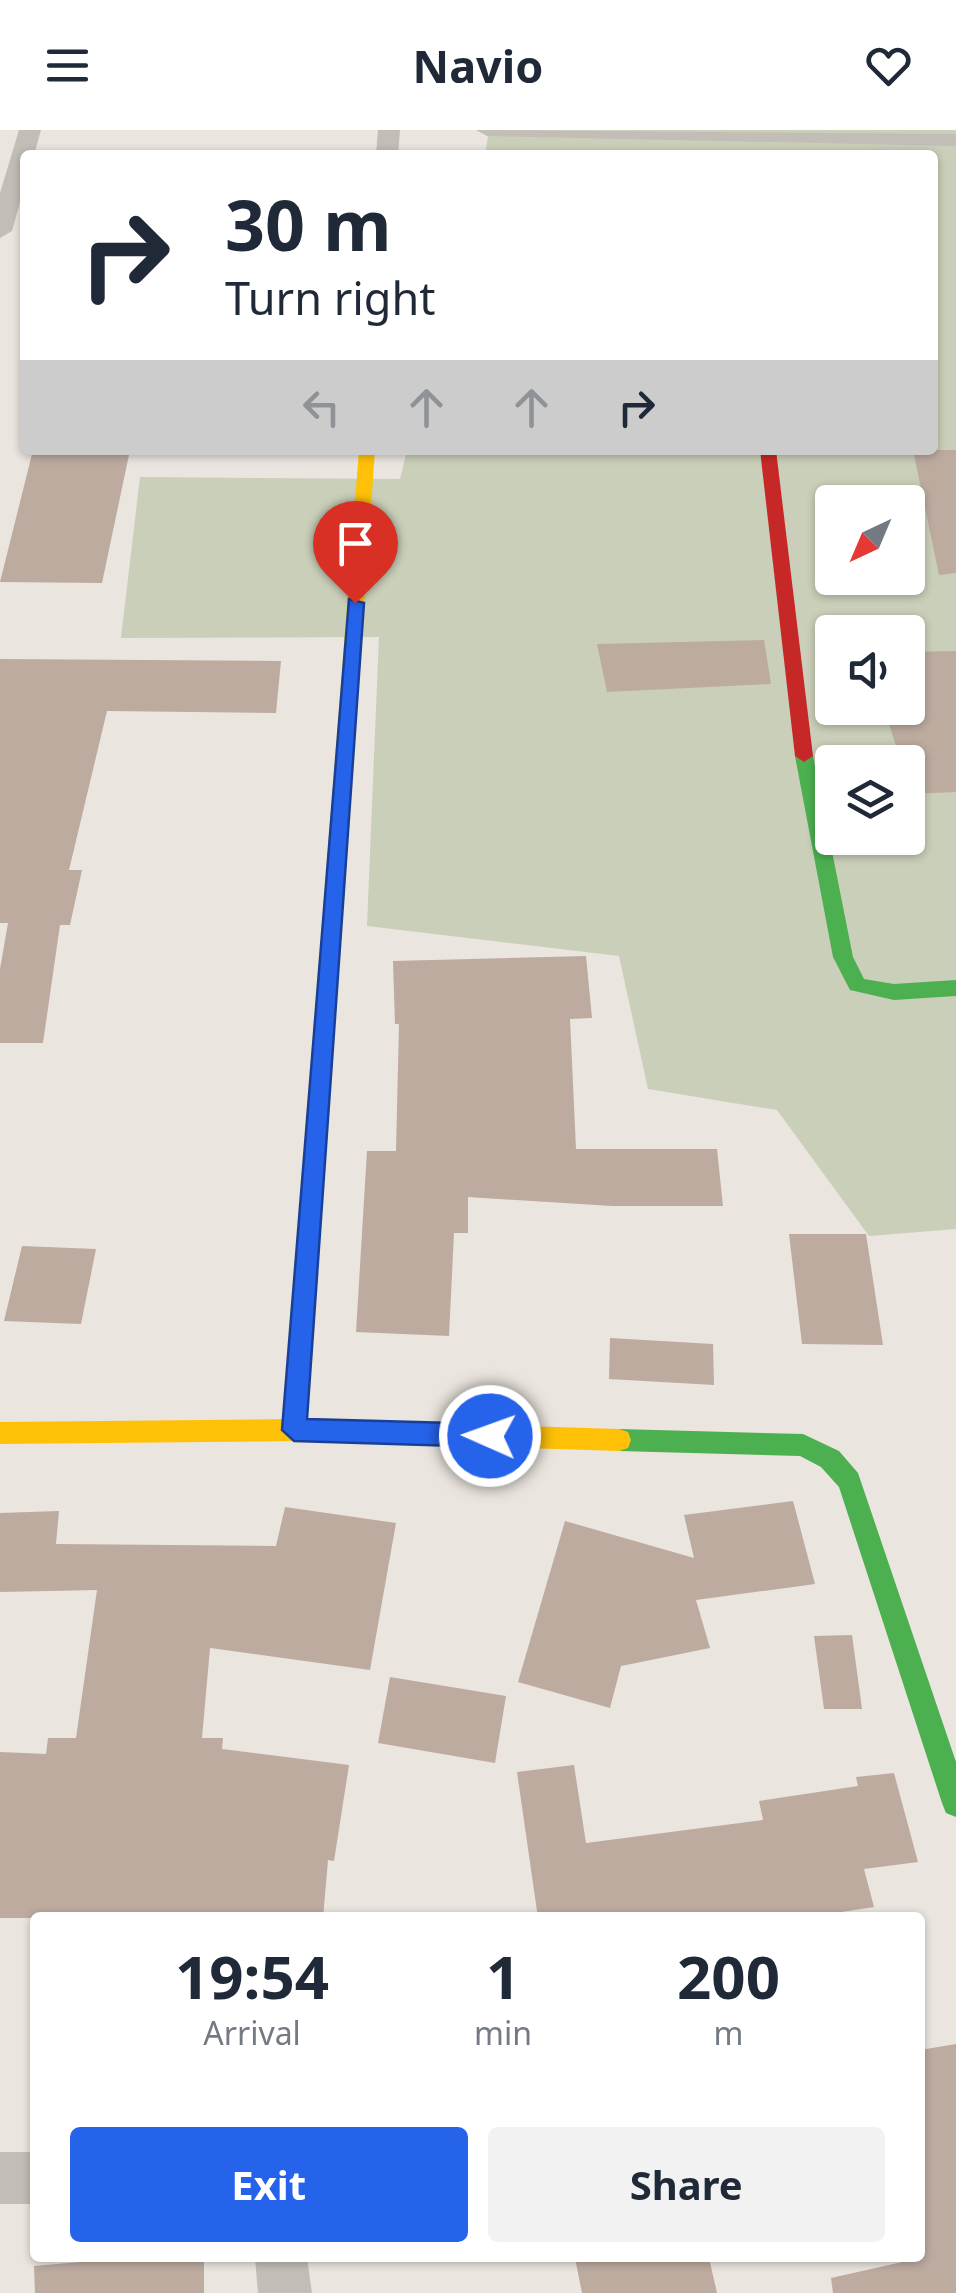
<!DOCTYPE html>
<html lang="en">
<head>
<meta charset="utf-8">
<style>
	:root { --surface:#fff; --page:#f2f2f3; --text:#1f2937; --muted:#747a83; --accent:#2563eb }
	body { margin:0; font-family:"Noto Sans",sans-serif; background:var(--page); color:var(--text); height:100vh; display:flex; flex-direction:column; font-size:38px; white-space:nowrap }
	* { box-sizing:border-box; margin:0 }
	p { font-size:32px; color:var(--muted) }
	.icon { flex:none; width:55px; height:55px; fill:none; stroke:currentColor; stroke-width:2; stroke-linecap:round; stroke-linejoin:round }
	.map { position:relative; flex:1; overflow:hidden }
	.side { position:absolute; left:30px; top:1782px; width:895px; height:350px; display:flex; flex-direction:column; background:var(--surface); border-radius:10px; box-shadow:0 2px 8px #0004 }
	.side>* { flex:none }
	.top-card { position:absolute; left:20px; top:20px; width:918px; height:305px; border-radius:10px; box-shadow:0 2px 8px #0004; background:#fff; color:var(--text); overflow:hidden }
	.needle { width:65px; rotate:224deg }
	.fabs { position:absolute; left:815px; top:355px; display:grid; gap:20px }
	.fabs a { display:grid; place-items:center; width:110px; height:110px; border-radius:10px; background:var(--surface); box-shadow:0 2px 8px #0004; font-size:50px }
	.pin { position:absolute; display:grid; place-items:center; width:85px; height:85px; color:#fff; margin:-102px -42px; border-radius:50% 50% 50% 0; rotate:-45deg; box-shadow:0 0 10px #0007 }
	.pin .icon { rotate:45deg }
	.me { position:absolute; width:110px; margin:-55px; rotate:272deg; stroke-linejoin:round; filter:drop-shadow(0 0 8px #0008) }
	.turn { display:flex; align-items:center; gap:35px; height:210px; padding:0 40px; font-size:45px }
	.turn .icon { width:130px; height:130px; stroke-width:2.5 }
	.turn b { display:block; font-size:70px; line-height:85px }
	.lanes { display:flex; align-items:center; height:95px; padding:0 40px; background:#0003; justify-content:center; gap:50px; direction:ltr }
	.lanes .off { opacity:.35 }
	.eta { display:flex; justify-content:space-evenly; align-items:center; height:170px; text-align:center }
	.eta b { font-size:60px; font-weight:700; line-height:70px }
	.action { display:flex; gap:20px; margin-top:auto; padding:20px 40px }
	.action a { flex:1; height:115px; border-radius:10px; background:var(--accent); color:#fff; font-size:40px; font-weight:700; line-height:115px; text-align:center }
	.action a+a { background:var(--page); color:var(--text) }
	header { display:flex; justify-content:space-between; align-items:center; height:130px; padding:0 40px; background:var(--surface); font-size:45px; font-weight:700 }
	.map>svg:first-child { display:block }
</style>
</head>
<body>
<header><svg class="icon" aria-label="menu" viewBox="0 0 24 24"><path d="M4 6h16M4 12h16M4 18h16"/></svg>Navio<svg class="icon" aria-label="heart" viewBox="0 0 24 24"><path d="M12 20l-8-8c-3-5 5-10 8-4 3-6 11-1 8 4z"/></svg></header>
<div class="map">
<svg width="956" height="2163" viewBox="0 0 956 2163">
	<rect width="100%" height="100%" fill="#eae5de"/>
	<path fill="#c9cfb9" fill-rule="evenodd" d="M489 0H956V1099L869 1106 777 980 648 959 619 826 367 796 379 507 121 508 140 347 400 349 407 320H932V25H485ZM832 372H908V448H832ZM832 502H908V578H832ZM832 632H908V708H832Z"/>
	<g fill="#bdaba0">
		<path d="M33 320H130L102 453 0 452Z"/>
		<path d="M913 320H956V443L939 445Z"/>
		<path d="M764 510 771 554 607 562 597 514Z"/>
		<path d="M956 521V662L908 664V632H901L884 578H908V522Z"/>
		<path d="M0 529 281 531 276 583 107 581 69 740H82L70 795H60L43 913H0V839L8 793H0Z"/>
		<path d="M586 826 592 888 570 889 576 1019H717L723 1076H612L468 1067V1103H454L449 1206 356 1202 367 1021H396L399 894H395L393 831Z"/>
		<path d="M789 1104H866L883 1215 802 1214Z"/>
		<path d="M22 1116 96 1119 81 1194 4 1191Z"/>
		<path d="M610 1208 713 1214 714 1255 609 1249Z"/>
		<path d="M793 1371 815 1454 696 1470 710 1518 621 1536 610 1578 518 1552 565 1391 694 1428 684 1385Z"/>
		<path d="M285 1377 396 1393 370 1540 210 1518 202 1608H223L222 1619 349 1635 334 1731 328 1730 323 1788H0V1622L46 1624 48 1608H76L97 1460 0 1462V1383L59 1381 56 1414 276 1416Z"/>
		<path d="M852 1505 862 1579H824L814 1506Z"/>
		<path d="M390 1547 506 1566 495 1633 378 1613Z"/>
		<path d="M574 1635 586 1713 763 1690 759 1671 858 1656 856 1647 894 1643 918 1732 864 1739 874 1777 802 1788H538L517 1642Z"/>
		<path d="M956 1914V2163H833L831 2148 920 2128V1920Z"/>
		<path d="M126 2128H204V2163H35L34 2136Z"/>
		<path d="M575 2128H709L717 2163H582Z"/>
	</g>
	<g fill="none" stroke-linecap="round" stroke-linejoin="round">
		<g fill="#c3bdb7" fill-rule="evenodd">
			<path d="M19 0H41L34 25H25V54L12 101 0 108V63Z"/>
			<path d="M378 0H400L398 25H376Z"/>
			<path d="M476 0 956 4V16L487 6Z"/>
			<rect x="0" y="2022" width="35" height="52"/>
			<path d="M255 2128H307L312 2163H258Z"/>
		</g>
		<g fill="#4caf50" fill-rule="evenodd">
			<path d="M804 620 813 626 853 827 864 849 894 854 956 850V866L894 870 850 860 833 827 795 626Z"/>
			<path d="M342 651 351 657 306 1300 303 1308 294 1311 285 1308 282 1300 333 657Z"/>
			<path d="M619 1299 803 1304 839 1321 858 1343 956 1632V1687L946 1683 942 1673 839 1357 821 1337 800 1326 619 1321 610 1318 607 1310 610 1302Z"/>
		</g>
		<g fill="#ffc107" fill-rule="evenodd">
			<path d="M359 320H375L351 657 342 663 333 657Z"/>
			<path d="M294 1289 619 1299 628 1302 631 1310 628 1318 619 1321 294 1311 0 1314V1292Z"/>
		</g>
		<path fill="#c62828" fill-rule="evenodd" d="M760 320H776L813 626 804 632 795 626Z"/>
	</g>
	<path fill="#2563eb" stroke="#184099" stroke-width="2.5" d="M349 469 364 473 307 1289 490 1294 502 1306 490 1317 294 1311 282 1300Z"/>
</svg>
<div class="fabs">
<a><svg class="needle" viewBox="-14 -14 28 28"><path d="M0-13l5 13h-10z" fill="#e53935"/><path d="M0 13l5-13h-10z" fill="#747a83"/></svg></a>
<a><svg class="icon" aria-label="sound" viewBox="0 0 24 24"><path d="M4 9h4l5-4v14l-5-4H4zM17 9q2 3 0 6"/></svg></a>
<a><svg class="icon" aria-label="layers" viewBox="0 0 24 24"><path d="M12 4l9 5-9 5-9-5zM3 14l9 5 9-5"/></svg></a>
</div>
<div class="pin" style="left:355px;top:473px;background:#d93025"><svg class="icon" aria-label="arrive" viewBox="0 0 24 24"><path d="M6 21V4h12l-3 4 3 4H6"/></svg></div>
<svg class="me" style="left:490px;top:1306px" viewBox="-20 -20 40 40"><circle r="17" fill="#2563eb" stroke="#fff" stroke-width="3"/><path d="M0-11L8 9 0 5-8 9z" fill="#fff"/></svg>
<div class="top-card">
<div class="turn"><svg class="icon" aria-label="right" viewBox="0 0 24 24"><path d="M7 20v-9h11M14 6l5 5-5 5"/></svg><div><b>30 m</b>Turn right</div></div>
<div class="lanes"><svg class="icon off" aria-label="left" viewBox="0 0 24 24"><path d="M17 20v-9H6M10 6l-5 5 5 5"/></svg><svg class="icon off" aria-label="ahead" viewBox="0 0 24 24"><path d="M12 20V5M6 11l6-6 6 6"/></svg><svg class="icon off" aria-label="ahead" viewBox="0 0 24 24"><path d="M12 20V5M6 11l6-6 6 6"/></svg><svg class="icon" aria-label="right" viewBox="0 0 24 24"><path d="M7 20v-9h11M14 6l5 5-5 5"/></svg></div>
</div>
<section class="side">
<div class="eta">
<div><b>19:54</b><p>Arrival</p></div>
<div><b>1</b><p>min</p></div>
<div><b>200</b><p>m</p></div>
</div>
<div class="action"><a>Exit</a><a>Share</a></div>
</section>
</div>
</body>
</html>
